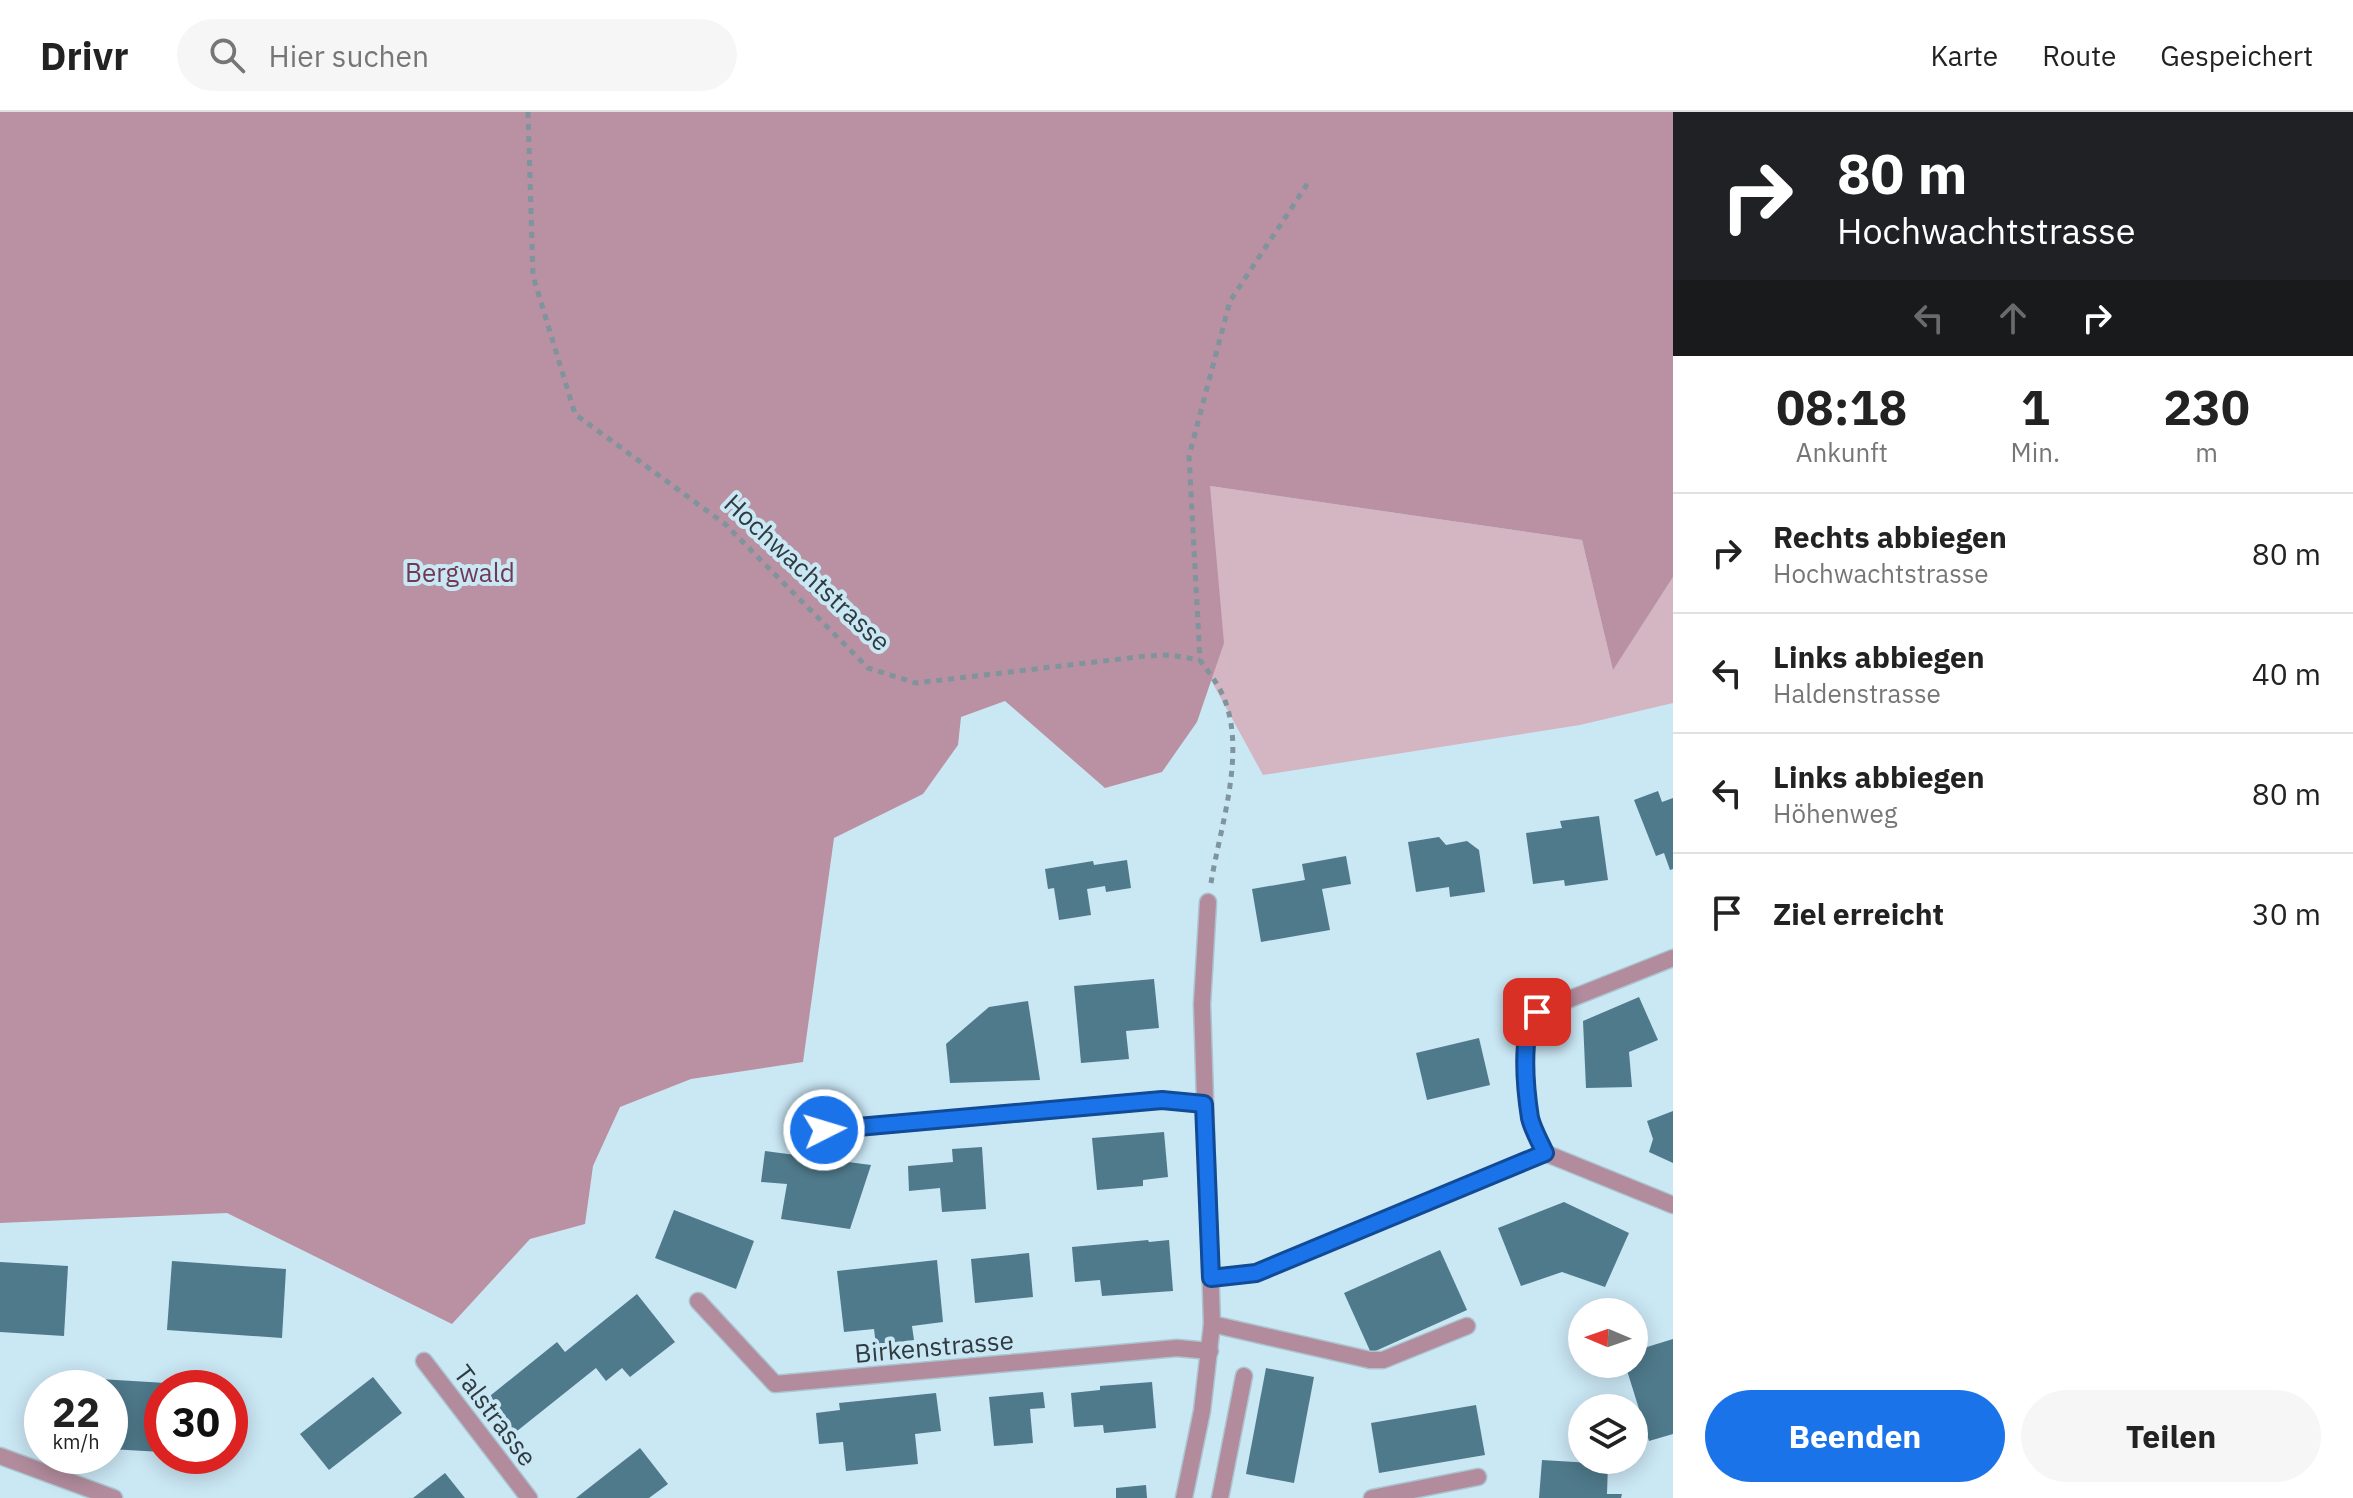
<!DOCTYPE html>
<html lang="de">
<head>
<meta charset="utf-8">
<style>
	:root { --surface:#fff; --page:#f6f6f6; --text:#222; --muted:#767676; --line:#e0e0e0; --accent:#1a73e8 }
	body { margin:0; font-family:"IBM Plex Sans",sans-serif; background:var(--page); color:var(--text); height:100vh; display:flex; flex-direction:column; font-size:30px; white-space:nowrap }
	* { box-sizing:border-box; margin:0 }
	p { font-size:26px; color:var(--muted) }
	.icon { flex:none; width:44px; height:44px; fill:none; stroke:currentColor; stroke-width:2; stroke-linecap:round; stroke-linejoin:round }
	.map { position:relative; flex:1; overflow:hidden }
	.sheet { display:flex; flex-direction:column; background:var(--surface); width:680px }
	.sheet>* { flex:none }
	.hud { background:#202124; color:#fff; overflow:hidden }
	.needle { width:52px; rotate:272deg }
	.controls { position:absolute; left:1568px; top:1186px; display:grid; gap:16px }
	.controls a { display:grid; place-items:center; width:80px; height:80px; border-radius:50%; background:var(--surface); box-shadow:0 4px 20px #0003; font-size:40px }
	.speed { position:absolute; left:24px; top:1258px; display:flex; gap:16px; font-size:40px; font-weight:700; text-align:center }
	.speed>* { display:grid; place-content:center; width:104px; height:104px; border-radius:50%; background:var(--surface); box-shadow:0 4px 20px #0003; line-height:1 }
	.speed small { font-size:20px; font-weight:400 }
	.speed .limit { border:12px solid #d22; background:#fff; color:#111 }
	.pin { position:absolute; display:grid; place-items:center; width:68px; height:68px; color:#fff; margin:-34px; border-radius:16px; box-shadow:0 4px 12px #0006 }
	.me { position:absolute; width:88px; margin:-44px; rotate:85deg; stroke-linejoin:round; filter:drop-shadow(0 0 6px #0008) }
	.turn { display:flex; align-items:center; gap:28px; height:168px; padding:0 32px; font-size:36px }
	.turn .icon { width:104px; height:104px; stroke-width:2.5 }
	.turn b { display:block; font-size:56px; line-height:68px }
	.lanes { display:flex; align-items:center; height:76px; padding:0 32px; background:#0003; justify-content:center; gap:40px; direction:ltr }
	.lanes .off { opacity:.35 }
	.eta { display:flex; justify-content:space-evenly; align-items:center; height:136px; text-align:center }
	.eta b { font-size:48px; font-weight:700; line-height:56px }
	.primary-button { display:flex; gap:16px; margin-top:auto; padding:16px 32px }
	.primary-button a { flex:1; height:92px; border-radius:48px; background:var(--accent); color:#fff; font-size:32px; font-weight:700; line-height:92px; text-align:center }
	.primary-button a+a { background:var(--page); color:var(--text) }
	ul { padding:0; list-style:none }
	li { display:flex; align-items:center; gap:24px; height:120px; padding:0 32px; border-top:2px solid var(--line) }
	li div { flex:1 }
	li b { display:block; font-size:30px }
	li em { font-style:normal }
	header { display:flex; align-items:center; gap:48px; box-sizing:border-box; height:112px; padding:0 40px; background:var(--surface); border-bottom:2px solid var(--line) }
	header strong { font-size:38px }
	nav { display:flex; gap:44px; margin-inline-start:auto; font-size:28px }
	.search { width:560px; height:72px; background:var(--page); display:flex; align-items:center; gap:20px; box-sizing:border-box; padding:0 28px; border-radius:44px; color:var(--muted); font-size:30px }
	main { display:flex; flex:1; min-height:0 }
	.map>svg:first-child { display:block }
</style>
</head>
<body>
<header>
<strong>Drivr</strong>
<div class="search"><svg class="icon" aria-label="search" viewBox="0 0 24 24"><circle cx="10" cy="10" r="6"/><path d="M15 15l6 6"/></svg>Hier suchen</div>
<nav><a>Karte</a><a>Route</a><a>Gespeichert</a></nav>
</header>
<main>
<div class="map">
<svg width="1673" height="1386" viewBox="0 0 1673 1386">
	<rect width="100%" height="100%" fill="#cae7f4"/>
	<path fill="#d4b5c2" d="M1210 374 1582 428 1613 557 1673 465V591L1580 613 1263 663 1200 548Z"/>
	<path fill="#b991a2" d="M0 0H1673V465L1613 558 1582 428 1210 374 1224 531 1197 610 1162 660 1105 676 1005 589 961 605 958 633 923 682 834 726 803 950 691 967 620 995 593 1054 585 1112 530 1127 452 1212 227 1101 0 1111Z"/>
	<g fill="#4f7a8b">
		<path d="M1658 679 1662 690 1673 686V757L1670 758 1664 741 1656 744 1634 688Z"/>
		<path d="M1599 704 1608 768 1565 774 1564 768 1533 772 1526 721 1562 716 1560 709Z"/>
		<path d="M1439 725 1446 733 1467 729 1479 738 1485 780 1450 785 1449 775 1416 780 1408 730Z"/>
		<path d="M1346 744 1351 772 1322 777 1330 818 1261 830 1252 777 1305 768 1302 752Z"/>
		<path d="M1127 748 1131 776 1106 780 1105 774 1087 777 1091 803 1059 808 1054 776 1048 777 1045 757 1093 749 1094 753Z"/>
		<path d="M1154 867 1159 916 1126 919 1129 947 1081 951 1074 874Z"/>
		<path d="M1639 885 1658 928 1629 940 1632 975 1586 976 1583 909Z"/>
		<path d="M1028 889 1040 968 950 971 946 932 989 895Z"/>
		<path d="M1479 926 1490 973 1427 988 1416 941Z"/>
		<path d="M1673 999V1051L1649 1040 1653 1027 1647 1009Z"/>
		<path d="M1164 1020 1168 1065 1143 1068V1074L1097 1078 1092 1026Z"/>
		<path d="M982 1035 986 1097 942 1100 940 1076 909 1079 908 1054 953 1050 952 1037Z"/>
		<path d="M765 1039 871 1053 850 1117 781 1107 787 1072 761 1070Z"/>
		<path d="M1564 1090 1629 1121 1605 1175 1562 1160 1521 1174 1498 1116Z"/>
		<path d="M674 1098 754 1129 736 1177 655 1146Z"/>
		<path d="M1148 1128 1149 1130 1169 1128 1173 1179 1102 1184 1100 1168 1075 1170 1072 1135Z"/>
		<path d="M1440 1138 1467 1198 1371 1241 1344 1181Z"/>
		<path d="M1029 1141 1033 1185 975 1191 971 1147Z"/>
		<path d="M937 1148 943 1210 912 1214 914 1228 876 1233 874 1217 844 1220 837 1159Z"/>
		<path d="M172 1149 286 1157 282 1226 167 1218Z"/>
		<path d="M0 1150 68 1154 64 1224 0 1220Z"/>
		<path d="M637 1182 675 1230 630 1265 622 1256 606 1269 596 1256 507 1327 480 1292 557 1230 565 1240Z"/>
		<path d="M1673 1227V1322L1649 1329 1625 1252H1634V1239Z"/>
		<path d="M1266 1256 1314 1265 1294 1371 1246 1362Z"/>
		<path d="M67 1265 182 1272 181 1276H162V1340L110 1337V1276H67Z"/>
		<path d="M373 1265 402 1301 329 1358 300 1322Z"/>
		<path d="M1152 1270 1156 1316 1104 1321 1103 1313 1074 1315 1071 1281 1100 1278V1274Z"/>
		<path d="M1043 1280 1045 1296 1030 1297 1033 1331 994 1334 989 1285Z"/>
		<path d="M936 1281 941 1319 915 1322 918 1352 846 1359 843 1330 819 1332 816 1301 840 1298 839 1291Z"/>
		<path d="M1476 1293 1485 1343 1379 1361 1371 1311Z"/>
		<path d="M640 1336 668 1372 649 1386H576Z"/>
		<path d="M1542 1348 1608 1352 1607 1382H1622L1621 1386H1539Z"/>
		<path d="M445 1361 465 1386H413Z"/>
		<path d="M1146 1373 1147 1386H1116V1376Z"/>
	</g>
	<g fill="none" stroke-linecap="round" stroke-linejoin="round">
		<defs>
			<g id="service">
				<path d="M1212 1212 1370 1248H1383L1467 1214"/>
				<path d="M1220 1386 1244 1264"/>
				<path d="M1372 1386 1478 1365"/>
			</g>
			<g id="minor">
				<path d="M794 1021 1162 988 1204 992"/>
				<path d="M1545 1041C1540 1030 1533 1018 1530 1006 1526 980 1519 918 1537 900L1673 846"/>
				<path d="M1211 1166 1256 1161 1545 1041 1673 1093"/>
				<path d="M698 1189 775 1272 1177 1236 1210 1239"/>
				<path d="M424 1249 529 1386"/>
				<path d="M1184 1386 1202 1299 1212 1212 1202 892 1208 790"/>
			</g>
			<path id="tertiary" d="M0 1344 114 1386"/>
		</defs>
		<use href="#service" stroke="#abc5d0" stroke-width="19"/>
		<use href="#minor" stroke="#abc5d0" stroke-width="19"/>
		<use href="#tertiary" stroke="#abc5d0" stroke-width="19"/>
		<g stroke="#7f949d" stroke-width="5" stroke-dasharray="6 6" stroke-linecap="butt">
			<path d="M528 0 533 164 575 302 725 412 868 556 916 571 1146 544 1170 543 1200 548"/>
			<path d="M1211 771C1220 713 1251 630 1218 574 1213 565 1206 557 1200 548L1189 344 1230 189 1308 71"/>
		</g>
		<use href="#service" stroke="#b28c9d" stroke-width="16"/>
		<use href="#minor" stroke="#b28c9d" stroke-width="16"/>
		<use href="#tertiary" stroke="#b28c9d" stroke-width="16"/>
	</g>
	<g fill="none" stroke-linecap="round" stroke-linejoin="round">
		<defs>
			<path id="route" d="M824 1018 1162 988 1204 992 1211 1166 1256 1161 1545 1041C1540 1030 1533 1018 1530 1006 1526 980 1519 919 1537 900"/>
		</defs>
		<use href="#route" stroke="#114b97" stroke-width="20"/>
		<use href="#route" stroke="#1a73e8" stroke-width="14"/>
	</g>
	<g text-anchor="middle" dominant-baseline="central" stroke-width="8" stroke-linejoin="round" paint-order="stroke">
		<g font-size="26" fill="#703954" stroke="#cae7f4">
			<text x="460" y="460">Bergwald</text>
		</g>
		<g font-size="26" fill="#2f3b40" stroke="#cae7f4">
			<text transform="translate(808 460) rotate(43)">Hochwachtstrasse</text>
			<text transform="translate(934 1234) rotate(-5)">Birkenstrasse</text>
			<text transform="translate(496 1303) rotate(53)">Talstrasse</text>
		</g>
	</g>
</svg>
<div class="controls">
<a><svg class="needle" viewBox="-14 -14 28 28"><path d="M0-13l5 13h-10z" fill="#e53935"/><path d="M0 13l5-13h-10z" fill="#767676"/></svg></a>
<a><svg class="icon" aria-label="layers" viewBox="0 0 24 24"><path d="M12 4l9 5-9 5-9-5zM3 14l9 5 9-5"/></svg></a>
</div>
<div class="speed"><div>22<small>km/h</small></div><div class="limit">30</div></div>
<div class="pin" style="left:1537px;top:900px;background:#d93025"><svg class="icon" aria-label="arrive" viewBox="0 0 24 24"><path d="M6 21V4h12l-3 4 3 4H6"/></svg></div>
<svg class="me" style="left:824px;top:1018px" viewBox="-20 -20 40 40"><circle r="17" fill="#1a73e8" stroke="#fff" stroke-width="3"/><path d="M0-11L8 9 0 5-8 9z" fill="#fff"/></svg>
</div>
<section class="sheet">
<div class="hud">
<div class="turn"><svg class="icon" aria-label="right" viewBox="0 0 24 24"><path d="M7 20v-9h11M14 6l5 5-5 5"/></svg><div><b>80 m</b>Hochwachtstrasse</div></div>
<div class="lanes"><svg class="icon off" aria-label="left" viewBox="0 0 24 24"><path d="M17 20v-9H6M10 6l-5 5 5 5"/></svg><svg class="icon off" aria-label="ahead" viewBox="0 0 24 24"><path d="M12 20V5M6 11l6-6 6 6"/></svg><svg class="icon" aria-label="right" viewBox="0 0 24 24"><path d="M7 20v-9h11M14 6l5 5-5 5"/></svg></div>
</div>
<div class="eta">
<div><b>08:18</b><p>Ankunft</p></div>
<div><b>1</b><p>Min.</p></div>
<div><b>230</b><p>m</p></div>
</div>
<ul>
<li><svg class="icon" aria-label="right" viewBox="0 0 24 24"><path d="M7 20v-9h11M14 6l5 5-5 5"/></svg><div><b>Rechts abbiegen</b><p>Hochwachtstrasse</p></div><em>80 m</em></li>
<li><svg class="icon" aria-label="left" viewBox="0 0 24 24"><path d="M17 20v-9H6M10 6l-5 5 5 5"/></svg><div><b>Links abbiegen</b><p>Haldenstrasse</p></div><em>40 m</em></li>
<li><svg class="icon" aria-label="left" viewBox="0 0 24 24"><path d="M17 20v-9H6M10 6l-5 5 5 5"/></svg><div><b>Links abbiegen</b><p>Höhenweg</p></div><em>80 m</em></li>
<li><svg class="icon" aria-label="arrive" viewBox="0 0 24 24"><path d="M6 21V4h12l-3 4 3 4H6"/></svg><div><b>Ziel erreicht</b></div><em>30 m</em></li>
</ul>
<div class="primary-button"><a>Beenden</a><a>Teilen</a></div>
</section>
</main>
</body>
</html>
